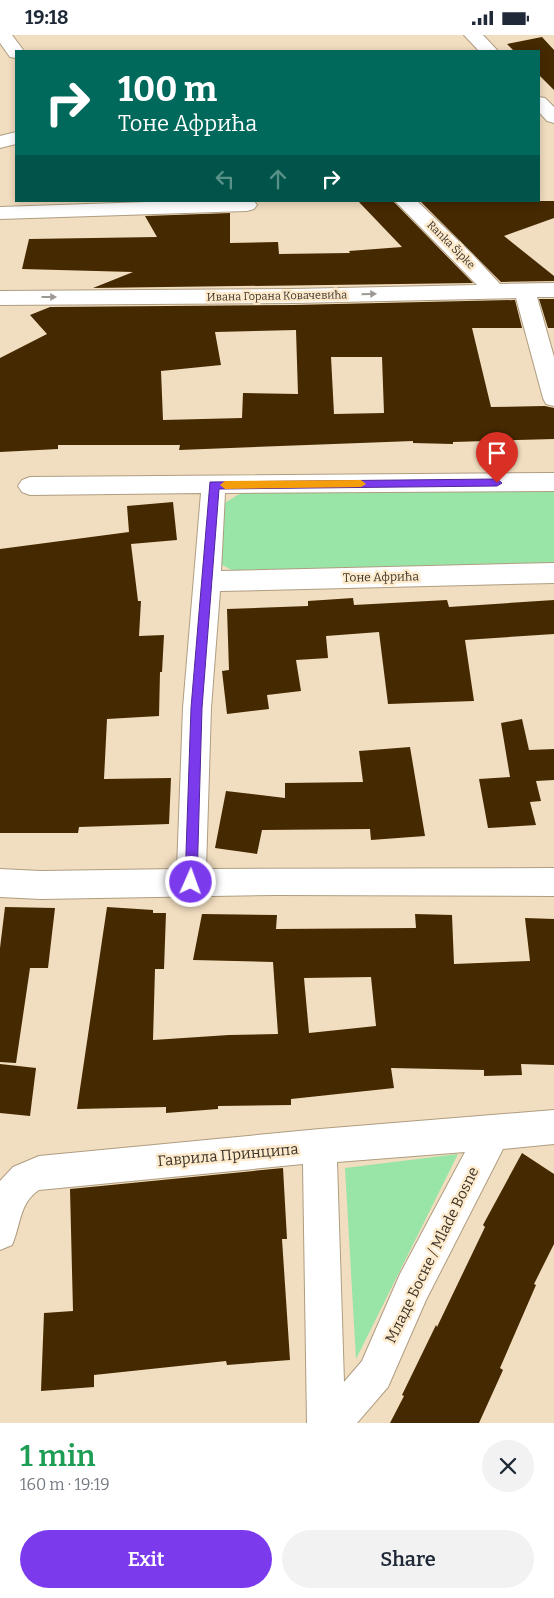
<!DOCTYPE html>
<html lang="en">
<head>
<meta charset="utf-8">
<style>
	:root { --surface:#fff; --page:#f2f2f3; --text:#1f2937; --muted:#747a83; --accent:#7c3aed }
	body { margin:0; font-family:Bitter,serif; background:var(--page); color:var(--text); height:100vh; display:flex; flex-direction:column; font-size:19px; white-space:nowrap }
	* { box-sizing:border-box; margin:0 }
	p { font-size:16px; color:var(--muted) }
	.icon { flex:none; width:28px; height:28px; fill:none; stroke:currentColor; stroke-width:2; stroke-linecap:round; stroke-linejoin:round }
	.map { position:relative; height:1388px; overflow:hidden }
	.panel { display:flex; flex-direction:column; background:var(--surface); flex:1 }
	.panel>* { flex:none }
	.banner { position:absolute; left:15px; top:15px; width:525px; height:152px; border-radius:0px; box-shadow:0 2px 8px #0003; background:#00695c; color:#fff; overflow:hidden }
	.pin { position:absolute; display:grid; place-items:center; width:42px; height:42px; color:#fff; margin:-51px -21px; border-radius:50% 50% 50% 0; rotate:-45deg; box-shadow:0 0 5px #0007 }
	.pin .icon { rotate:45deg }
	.me { position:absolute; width:55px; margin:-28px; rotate:2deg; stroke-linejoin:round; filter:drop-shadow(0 0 4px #0008) }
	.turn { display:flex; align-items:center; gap:18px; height:105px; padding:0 20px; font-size:22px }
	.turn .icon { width:65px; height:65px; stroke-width:2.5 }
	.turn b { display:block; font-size:35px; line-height:42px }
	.lanes { display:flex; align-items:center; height:48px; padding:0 20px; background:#0003; justify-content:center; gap:25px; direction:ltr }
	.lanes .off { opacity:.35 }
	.round { display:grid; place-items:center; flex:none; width:52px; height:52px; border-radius:26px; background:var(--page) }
	.headline { display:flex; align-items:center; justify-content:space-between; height:85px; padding:0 20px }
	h1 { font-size:30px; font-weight:600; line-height:38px; color:#1e9e55 }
	.button { display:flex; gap:10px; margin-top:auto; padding:10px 20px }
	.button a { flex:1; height:58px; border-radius:30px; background:var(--accent); color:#fff; font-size:20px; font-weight:600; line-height:58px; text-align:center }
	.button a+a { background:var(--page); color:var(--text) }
	.status { display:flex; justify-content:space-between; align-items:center; height:35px; padding:0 25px; background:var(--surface); direction:ltr }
	.status svg { height:14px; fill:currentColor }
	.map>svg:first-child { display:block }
</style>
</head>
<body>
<div class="status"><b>19:18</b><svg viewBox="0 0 49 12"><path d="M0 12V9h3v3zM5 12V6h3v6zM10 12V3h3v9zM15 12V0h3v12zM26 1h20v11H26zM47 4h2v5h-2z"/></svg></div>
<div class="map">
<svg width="554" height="1388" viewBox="0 0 554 1388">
	<rect width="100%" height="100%" fill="#f1ddbf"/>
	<g fill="#99e5a8">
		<path d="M554 454V530L239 539 215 526 218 472 241 458Z"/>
		<path d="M458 1119 356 1324 345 1133Z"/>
	</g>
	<g fill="#452900" fill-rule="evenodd">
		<path d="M542 2 554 15V55L539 40V16H514L507 9Z"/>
		<path d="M358 166H393L473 248 93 253 133 237 22 234 29 204 157 202 145 181 230 178V208L278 207 279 219 350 218 349 216 402 212Z"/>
		<path d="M420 166H554V183L504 201 554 241V246L501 247Z"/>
		<path d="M539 264H554V293H548Z"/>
		<path d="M515 265 522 293H472L491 372 545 371 554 373V404L453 407V409L413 408V406L179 415 180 410H58V414L0 417V323L47 299 30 280 50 272 293 270ZM296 295 298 359 243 358 242 383 163 385 161 336 221 330 215 297ZM331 322H382L384 378 334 379Z"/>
		<path d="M173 467 177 505 131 509 138 566H141L139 601 164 600 162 637H160L159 681 107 684 104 744 171 743 169 789 79 792 78 798H0V514L129 497 127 471Z"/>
		<path d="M353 563 354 570 447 565 449 572 554 565V599L465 605 474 666 388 669 379 597 326 601 328 623 296 625 301 656 267 660 269 674 227 679 222 636 229 635 227 574 308 571V566Z"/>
		<path d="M522 684 529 715 554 714V745L536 746 541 766 530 767 536 790 488 793 479 744 510 742 501 688Z"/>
		<path d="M410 712 425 801 371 805 370 794 262 795 257 819 215 813 226 756 285 763V748L363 747 359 716Z"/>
		<path d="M5 872 55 873 48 933H30L16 1028 0 1027V913Z"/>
		<path d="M107 872 153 875V878H166L164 934H155L153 1005 229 1000 278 999 273 927 193 925 202 879 277 880 276 894 416 893 415 879 452 880 454 929 530 926 525 883 554 884V1030L521 1029 522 1040 484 1041V1035L391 1033 394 1053 291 1064V1070L218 1071V1074L166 1078V1072L77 1074ZM371 942 376 991 309 998 304 943Z"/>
		<path d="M0 1029 36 1033 30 1081 0 1078Z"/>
		<path d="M522 1118 554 1139V1209L534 1249 536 1250 500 1333 503 1335 479 1388H390L404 1361 402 1360 436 1290 437 1292 485 1192 483 1190Z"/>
		<path d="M283 1133 287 1204H282L290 1325 227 1330 226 1326 94 1340V1352L41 1356 44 1278 73 1276 70 1154Z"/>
	</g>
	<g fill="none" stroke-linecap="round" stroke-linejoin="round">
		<defs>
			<g id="street">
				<path d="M0 0H12L24 16H16V23L10 22 0 8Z"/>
				<path d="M464 0H483L498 16H479Z"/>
				<path d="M539 62 545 63 554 72V88L547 86 539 77Z"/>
				<path d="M16 97V109L0 113V101Z"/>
				<path d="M177 166H254L257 170 254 174 247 176 0 184V172Z"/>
				<path d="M395 166H417L472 219 500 249 554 248V262H537L554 322V371L546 369 543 363 516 263 293 268 0 270V256L293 254 477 250Z"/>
				<path d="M554 438V456L225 458 221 536 554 528V548L220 556 211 673 206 834 554 833V861L276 860 41 864 0 862V834L41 836 177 834 183 673 201 458 30 460 22 457 18 451 22 445 30 442Z"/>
				<path d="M554 1075V1109L503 1114 426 1265 388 1352 357 1388H307L303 1129 39 1155C19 1168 21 1190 12 1210L0 1215V1146L13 1132 39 1121 320 1094ZM465 1117 400 1239 362 1326 344 1347 337 1127Z"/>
			</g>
		</defs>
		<use href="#street" stroke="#af9d81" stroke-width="2"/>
		<use href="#street" fill="#fff" fill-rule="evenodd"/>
	</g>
	<defs><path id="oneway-solid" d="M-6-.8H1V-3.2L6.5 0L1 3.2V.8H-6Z" transform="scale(1.25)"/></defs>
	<g fill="#9d9994">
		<use href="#oneway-solid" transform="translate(369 259) rotate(-1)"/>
		<use href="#oneway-solid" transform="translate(49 262)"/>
	</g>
	<path fill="#7c3aed" stroke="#51269a" d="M497 444 502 448 497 451 219 454 202 673 197 847 195 851 191 853 186 851 185 847 191 673 210 447Z"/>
	<path fill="#f59e0b" d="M361 445 366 449 361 452 225 454 220 450 225 446Z"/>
	<g text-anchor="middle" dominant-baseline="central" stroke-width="5" stroke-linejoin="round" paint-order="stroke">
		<g font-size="11" fill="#3b3328" stroke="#feeacc">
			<text transform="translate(451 210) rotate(45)">Ranka Šipke</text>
			<text transform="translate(277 261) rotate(-1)">Ивана Горана Ковачевића</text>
		</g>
		<g font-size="12" fill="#3b3328" stroke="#feeacc">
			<text transform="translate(381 542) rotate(-1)">Тоне Афрића</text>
		</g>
		<g font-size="15" fill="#3b3328" stroke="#feeacc">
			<text transform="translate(228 1120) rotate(-5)">Гаврила Принципа</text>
			<text transform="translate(432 1220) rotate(-64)">Младе Босне / Mlade Bosne</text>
		</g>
	</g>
</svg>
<div class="pin" style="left:497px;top:448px;background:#d93025"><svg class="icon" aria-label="arrive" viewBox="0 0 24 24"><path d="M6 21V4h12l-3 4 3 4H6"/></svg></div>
<svg class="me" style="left:191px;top:847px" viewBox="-20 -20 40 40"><circle r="17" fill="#7c3aed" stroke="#fff" stroke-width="3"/><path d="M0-11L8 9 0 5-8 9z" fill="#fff"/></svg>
<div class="banner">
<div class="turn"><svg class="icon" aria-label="right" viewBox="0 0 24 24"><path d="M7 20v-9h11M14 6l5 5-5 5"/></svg><div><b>100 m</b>Тоне Афрића</div></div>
<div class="lanes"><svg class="icon off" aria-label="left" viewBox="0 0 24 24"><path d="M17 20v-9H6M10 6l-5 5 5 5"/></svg><svg class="icon off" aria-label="ahead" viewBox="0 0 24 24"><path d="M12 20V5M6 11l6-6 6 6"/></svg><svg class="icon" aria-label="right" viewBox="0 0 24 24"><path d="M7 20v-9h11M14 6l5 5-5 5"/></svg></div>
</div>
</div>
<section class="panel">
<div class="headline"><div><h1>1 min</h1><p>160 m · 19:19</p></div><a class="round"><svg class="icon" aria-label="close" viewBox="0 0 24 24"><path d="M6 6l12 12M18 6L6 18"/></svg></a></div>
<div class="button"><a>Exit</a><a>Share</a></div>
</section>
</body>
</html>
